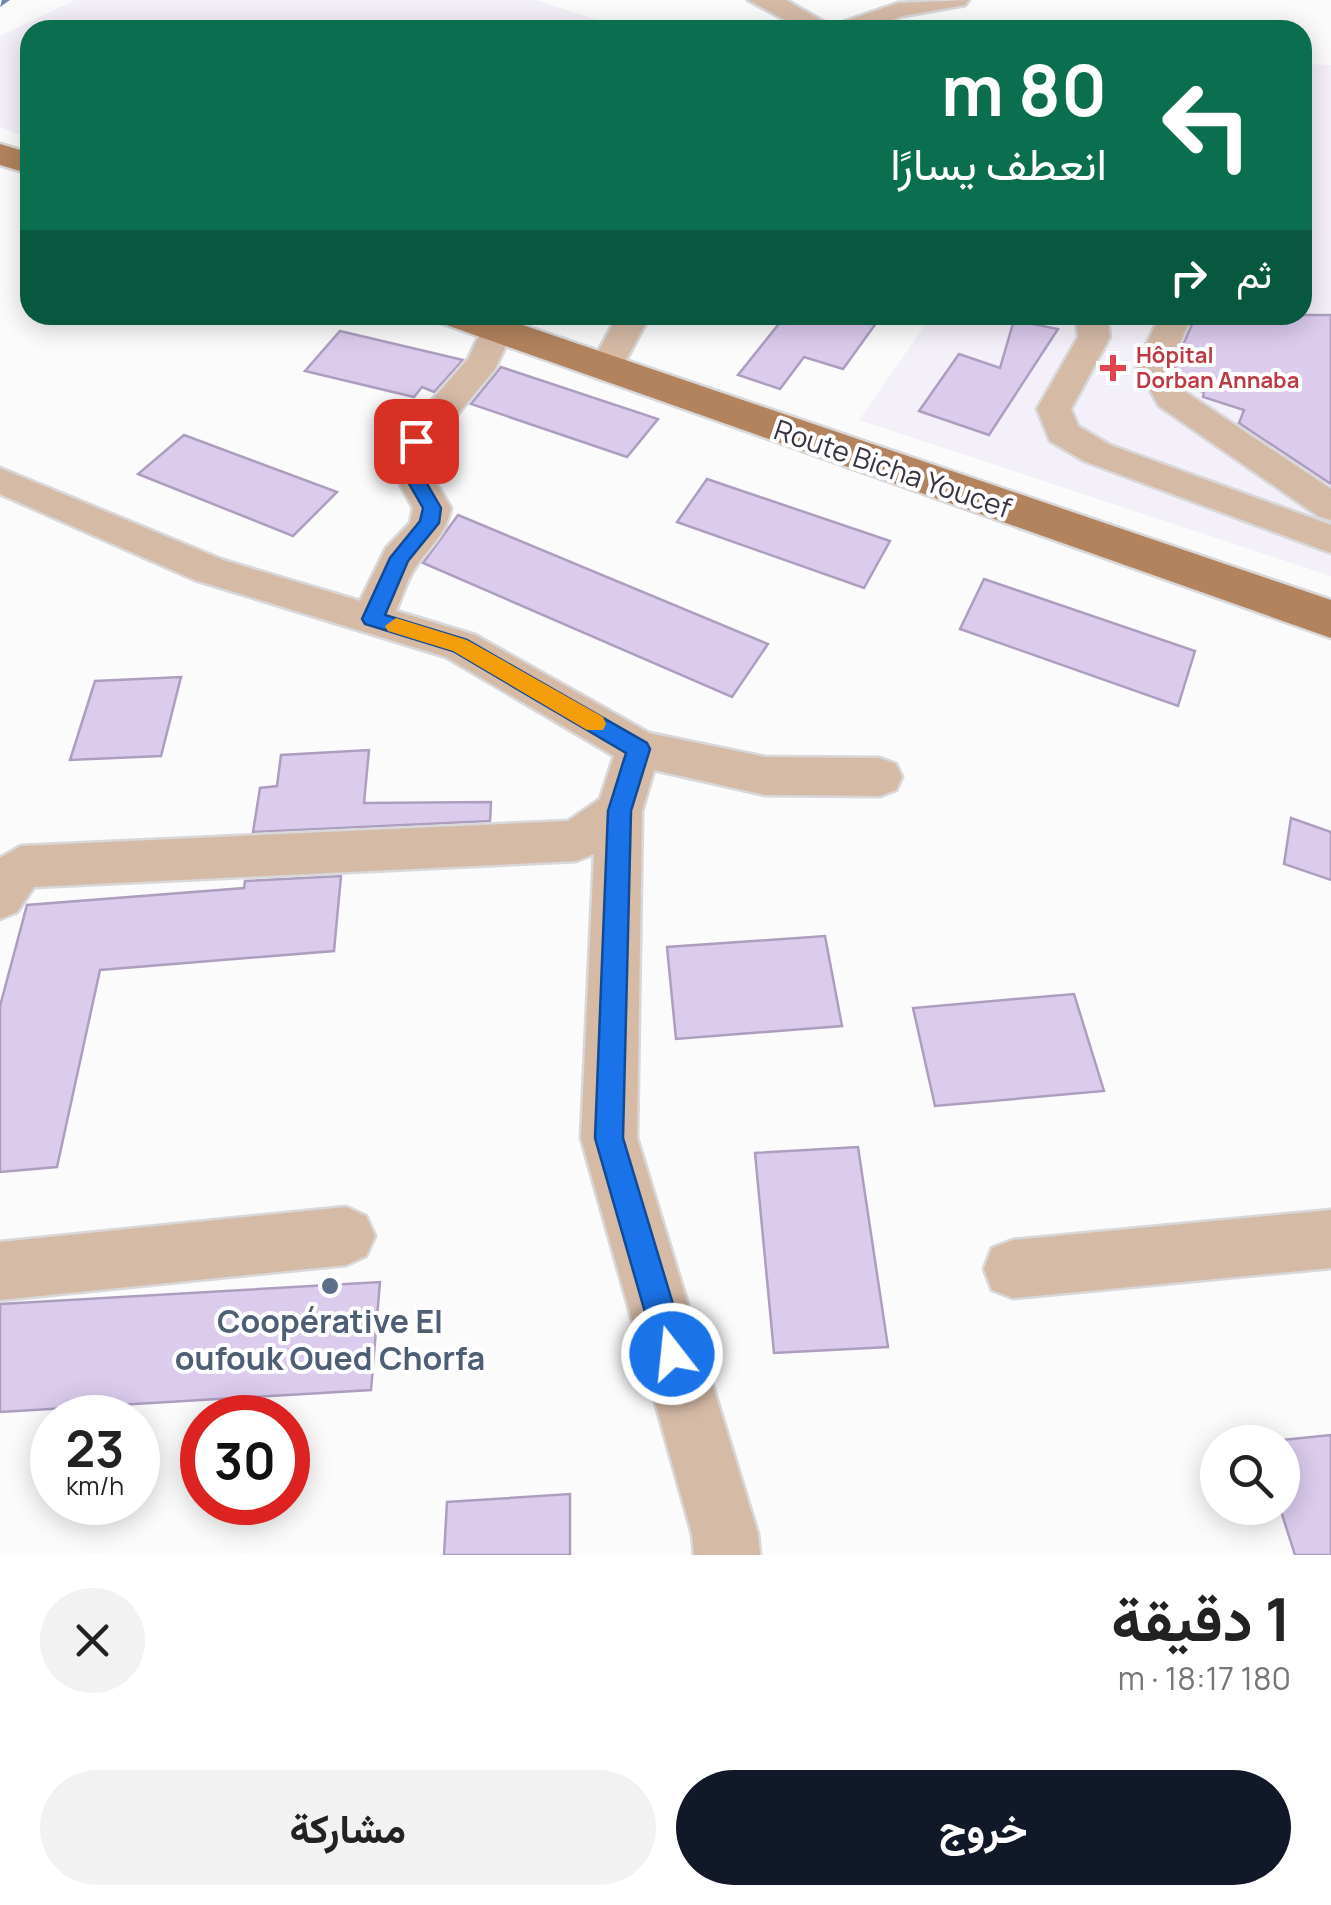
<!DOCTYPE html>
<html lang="ar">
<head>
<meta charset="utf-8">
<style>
	:root { --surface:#fff; --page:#f2f2f2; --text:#222; --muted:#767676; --accent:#111827 }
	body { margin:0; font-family:Manrope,Vazirmatn,sans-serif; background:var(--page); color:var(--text); direction:rtl; height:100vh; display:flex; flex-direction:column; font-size:38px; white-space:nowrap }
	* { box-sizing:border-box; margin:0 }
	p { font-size:32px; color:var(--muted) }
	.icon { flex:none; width:55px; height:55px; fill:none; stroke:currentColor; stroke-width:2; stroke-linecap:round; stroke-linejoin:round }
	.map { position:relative; height:1555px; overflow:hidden; direction:ltr }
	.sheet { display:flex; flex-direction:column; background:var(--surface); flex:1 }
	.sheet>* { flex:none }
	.hud { position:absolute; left:20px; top:20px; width:1292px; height:305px; border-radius:30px; box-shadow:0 5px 25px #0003; direction:rtl; background:#0b6e4f; color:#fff; overflow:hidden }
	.controls { position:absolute; left:1200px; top:1425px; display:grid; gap:20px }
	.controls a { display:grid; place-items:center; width:100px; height:100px; border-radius:50%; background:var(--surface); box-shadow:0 5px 25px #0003; font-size:50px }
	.speed { position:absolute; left:30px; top:1395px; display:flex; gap:20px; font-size:50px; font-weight:700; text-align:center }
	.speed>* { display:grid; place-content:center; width:130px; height:130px; border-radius:50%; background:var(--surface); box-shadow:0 5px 25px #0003; line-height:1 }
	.speed small { font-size:25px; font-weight:400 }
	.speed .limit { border:15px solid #d22; background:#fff; color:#111 }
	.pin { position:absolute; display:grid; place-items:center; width:85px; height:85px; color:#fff; margin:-42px; border-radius:20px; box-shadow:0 5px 15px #0006 }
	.me { position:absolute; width:110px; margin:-55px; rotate:344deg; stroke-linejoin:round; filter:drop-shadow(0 0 8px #0008) }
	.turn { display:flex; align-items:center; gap:35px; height:210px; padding:0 40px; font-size:45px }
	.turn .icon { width:130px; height:130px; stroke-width:2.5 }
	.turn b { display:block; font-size:70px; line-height:85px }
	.then { display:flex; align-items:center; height:95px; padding:0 40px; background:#0003; gap:20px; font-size:38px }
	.round { display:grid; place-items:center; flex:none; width:105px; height:105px; border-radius:52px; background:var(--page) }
	.summary { display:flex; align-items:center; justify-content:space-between; height:170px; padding:0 40px }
	h1 { font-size:60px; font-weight:700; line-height:75px }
	.action { display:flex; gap:20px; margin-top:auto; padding:20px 40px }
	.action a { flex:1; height:115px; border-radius:60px; background:var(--accent); color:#fff; font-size:40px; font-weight:700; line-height:115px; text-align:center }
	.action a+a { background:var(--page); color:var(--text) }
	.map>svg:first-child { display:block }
</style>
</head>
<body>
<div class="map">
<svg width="1331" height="1555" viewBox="0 0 1331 1555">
	<rect width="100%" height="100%" fill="#fbfbfb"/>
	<g fill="#f4f0f9">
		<path d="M75 0H536L629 30H30V138L0 127V36Z"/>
		<path d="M1303 64 1331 65V576L859 420 932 315H1302Z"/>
	</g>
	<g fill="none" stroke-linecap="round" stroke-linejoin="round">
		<path fill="#7085b1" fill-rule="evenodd" d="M2 0H10L0 7Z"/>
	</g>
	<g fill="#dbcbed" stroke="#ad9ebf" stroke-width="2.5">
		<path d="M786 315H882L843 369 804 357 780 389 738 375Z"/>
		<path d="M1196 315H1331V484L1239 423 1244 410 1203 397 1204 392 1190 388 1195 378 1178 373 1174 366Z"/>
		<path d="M1014 320 1058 329 989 435 919 411 959 354 1000 368Z"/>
		<path d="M340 331 463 360 434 392 422 387 414 397 305 371Z"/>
		<path d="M501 367 658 419 627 457 471 404Z"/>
		<path d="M184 435 337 492 293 536 138 474Z"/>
		<path d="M707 479 890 541 864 588 677 522Z"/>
		<path d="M458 515 768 644 732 697 423 563Z"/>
		<path d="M984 579 1195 651 1178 706 960 629Z"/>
		<path d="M181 677 161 756 70 760 95 681Z"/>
		<path d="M369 750 364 803 491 802 490 821 253 832 260 788 277 786 281 755Z"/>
		<path d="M1291 818 1331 832V880L1284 864Z"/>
		<path d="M341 876 334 951 100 970 57 1167 0 1172V1006L27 905 244 888 245 881Z"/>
		<path d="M825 936 842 1026 676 1039 667 947Z"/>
		<path d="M1074 994 1104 1091 935 1106 913 1008Z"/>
		<path d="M858 1147 888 1347 774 1353 755 1153Z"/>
		<path d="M380 1282 371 1390 0 1412V1304Z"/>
		<path d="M1331 1435V1555H1295L1280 1508 1282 1442H1263Z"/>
		<path d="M570 1494V1555H444L447 1502Z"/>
	</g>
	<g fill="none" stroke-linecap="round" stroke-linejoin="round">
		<defs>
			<g id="minor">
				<path d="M748 0H786L831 26 898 3 969 0 965 5 903 16 863 30H804Z"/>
				<path d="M618 315H650L618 375 606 378 594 375 589 368Z"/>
				<path d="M1075 315H1107L1110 337 1071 409 1078 426 1110 445 1331 525V553L1084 461 1050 441 1037 409 1078 337Z"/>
				<path d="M1160 315H1192L1170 366 1184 391 1331 489V520L1318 516 1159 406 1136 366Z"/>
				<path d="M497 320 509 323 513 330 495 369 433 444 427 468 451 508C446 534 431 545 417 565 407 578 402 597 396 611L475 635 649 733 765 757 880 758 896 764 902 777 896 790 880 796 765 795 654 770 642 811 637 1138 758 1534 760 1555H694L692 1534 581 1138 594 854 576 861 34 887 17 912 0 919V858L21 846 568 821 600 799 614 756 446 657 195 580 0 494V468L223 560 360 601 386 548 410 523 413 508 391 468 403 433 468 359 485 323Z"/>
				<path d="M346 1207 366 1216 375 1236 366 1256 346 1265 0 1300V1242Z"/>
				<path d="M1331 1210V1268L1013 1298 992 1290 984 1269 992 1248 1013 1240Z"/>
			</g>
			<g id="major">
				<path d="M0 144 30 153V174L0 165Z"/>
				<path d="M435 315H493L1331 600V638L441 323Z"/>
			</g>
		</defs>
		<use href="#minor" stroke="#d8d7d9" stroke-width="5"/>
		<use href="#major" stroke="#d8d7d9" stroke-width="5"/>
		<use href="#minor" fill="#d5baa6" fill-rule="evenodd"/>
		<use href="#major" fill="#b2835d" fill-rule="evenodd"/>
	</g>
	<path fill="#1a73e8" stroke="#114b97" stroke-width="2.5" d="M416 435 425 441 418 468 441 508 439 523 408 561 385 615 467 640 647 743 650 749 631 811 623 1138 688 1354 683 1365 672 1369 662 1365 657 1354 595 1138 608 811 626 753 453 651 365 624 362 619 390 558 420 521 423 508 400 468 407 441Z"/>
	<path fill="#f59e0b" d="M396 618 467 640 603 717 606 724 603 730H587L453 651 388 631 385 626Z"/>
	<path fill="#e0444e" stroke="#fff" stroke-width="4" d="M1108 353h10v10h10v10h-10v10h-10v-10h-10v-10h10z"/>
	<circle fill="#5c6f8a" stroke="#fff" stroke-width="4" cx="330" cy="1286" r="10"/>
	<g text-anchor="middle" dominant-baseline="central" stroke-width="8" stroke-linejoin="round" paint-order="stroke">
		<g font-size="22" font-weight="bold" fill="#be3a42" stroke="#fff" text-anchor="start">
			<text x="1136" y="355">Hôpital<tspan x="1136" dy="25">Dorban Annaba</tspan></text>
		</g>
		<g font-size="28" fill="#393340" stroke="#fff">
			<text transform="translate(893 468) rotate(19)">Route Bicha Youcef</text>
		</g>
		<g font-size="32" font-weight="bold" fill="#4e5e75" stroke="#fff">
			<text x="330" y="1321">Coopérative El<tspan x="330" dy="37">oufouk Oued Chorfa</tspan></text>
		</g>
	</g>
</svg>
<div class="controls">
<a><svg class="icon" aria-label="search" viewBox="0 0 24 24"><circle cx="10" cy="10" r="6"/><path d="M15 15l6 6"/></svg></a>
</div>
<div class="speed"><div>23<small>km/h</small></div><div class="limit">30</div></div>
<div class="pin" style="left:416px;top:441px;background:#d93025"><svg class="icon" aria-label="arrive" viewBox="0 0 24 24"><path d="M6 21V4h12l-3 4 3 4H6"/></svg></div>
<svg class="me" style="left:672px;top:1354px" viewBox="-20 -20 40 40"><circle r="17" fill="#1a73e8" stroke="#fff" stroke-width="3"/><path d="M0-11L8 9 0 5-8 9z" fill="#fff"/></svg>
<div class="hud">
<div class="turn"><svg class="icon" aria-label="left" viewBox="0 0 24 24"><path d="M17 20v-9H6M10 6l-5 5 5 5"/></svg><div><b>80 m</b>انعطف يسارًا</div></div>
<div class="then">ثم<svg class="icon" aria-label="right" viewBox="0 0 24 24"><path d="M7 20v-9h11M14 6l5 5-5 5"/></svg></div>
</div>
</div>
<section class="sheet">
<div class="summary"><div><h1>1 دقيقة</h1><p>180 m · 18:17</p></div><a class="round"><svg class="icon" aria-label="close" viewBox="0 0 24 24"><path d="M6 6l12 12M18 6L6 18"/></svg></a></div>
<div class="action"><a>خروج</a><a>مشاركة</a></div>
</section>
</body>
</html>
